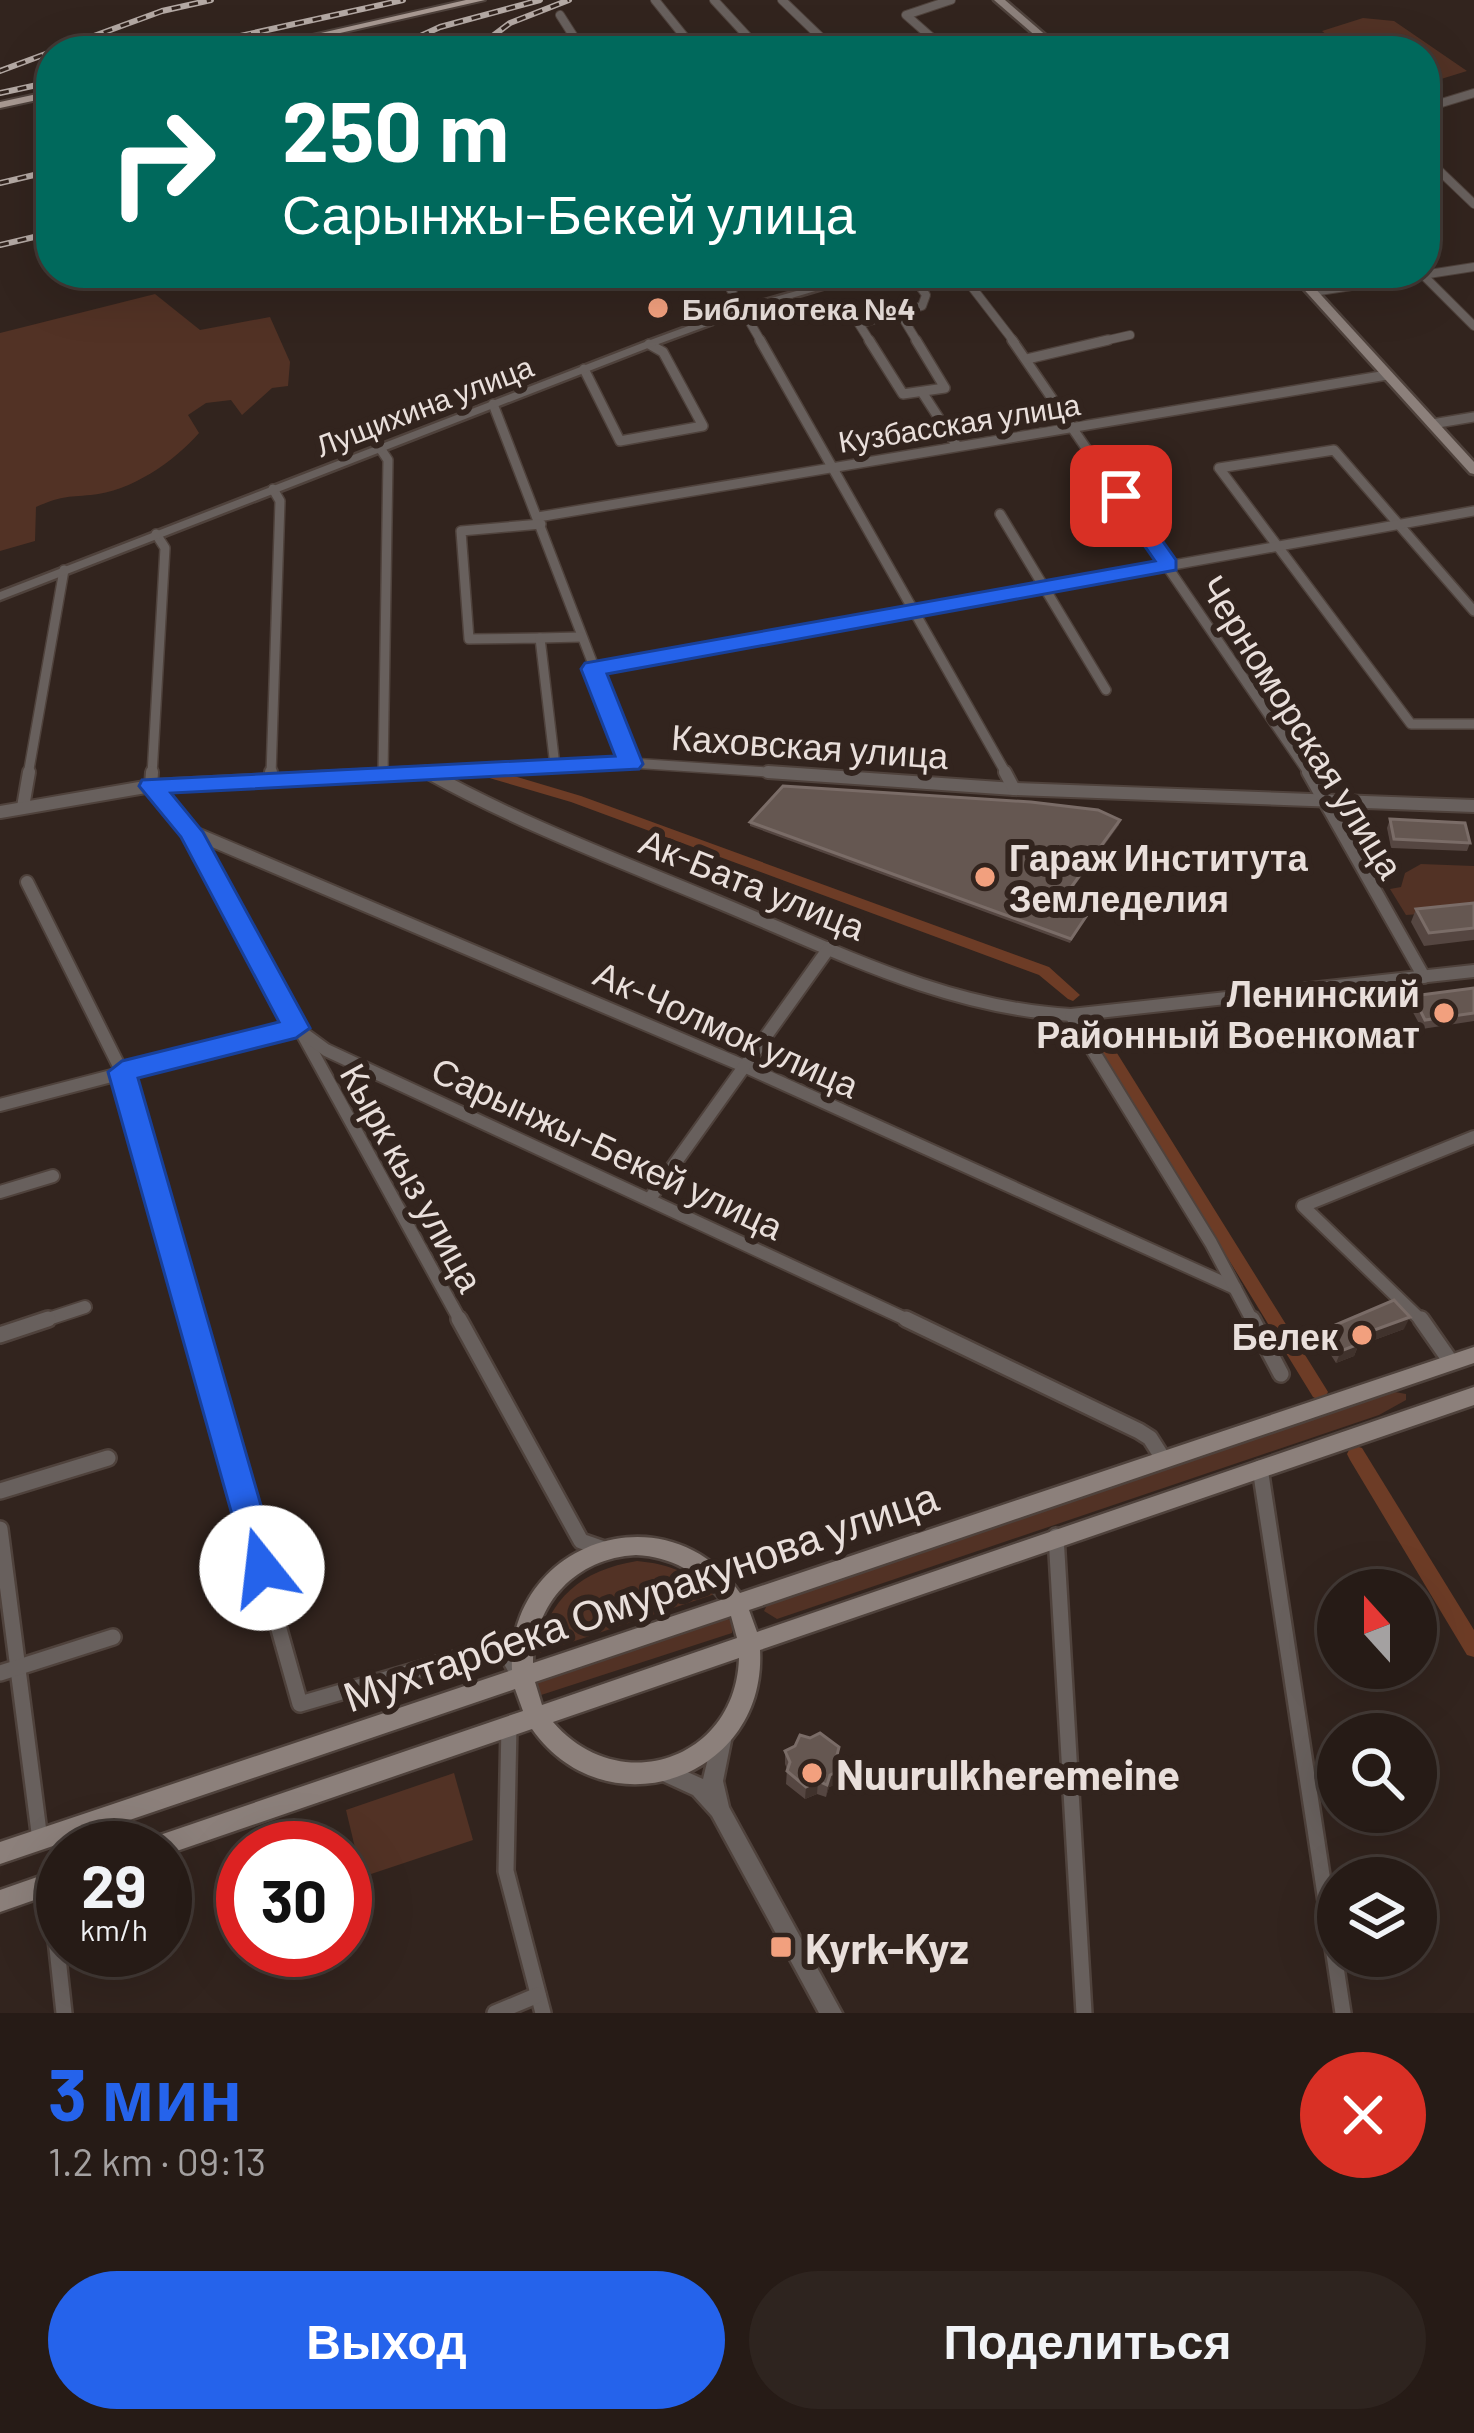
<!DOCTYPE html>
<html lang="ru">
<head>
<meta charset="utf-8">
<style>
	:root { --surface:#261b16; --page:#2e241f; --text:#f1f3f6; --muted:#a4a1a1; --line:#423935; --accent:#2563eb }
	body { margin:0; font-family:Barlow,sans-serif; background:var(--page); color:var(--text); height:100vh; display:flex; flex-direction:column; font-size:45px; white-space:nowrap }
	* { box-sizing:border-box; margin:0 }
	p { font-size:39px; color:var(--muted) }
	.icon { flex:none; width:66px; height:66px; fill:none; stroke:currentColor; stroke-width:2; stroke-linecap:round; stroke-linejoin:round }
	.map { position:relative; height:2013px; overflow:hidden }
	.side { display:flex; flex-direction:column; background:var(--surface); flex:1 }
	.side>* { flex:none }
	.guide { position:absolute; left:36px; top:36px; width:1404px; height:252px; border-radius:48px; box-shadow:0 12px 48px #0002,0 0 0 3px var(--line); background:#00695c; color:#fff; overflow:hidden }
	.needle { width:78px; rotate:339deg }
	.tools { position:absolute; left:1317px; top:1569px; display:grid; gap:24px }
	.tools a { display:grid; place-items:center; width:120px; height:120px; border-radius:50%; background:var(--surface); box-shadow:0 12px 48px #0002,0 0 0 3px var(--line); font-size:60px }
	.speed { position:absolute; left:36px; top:1821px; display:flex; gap:24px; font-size:60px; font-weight:700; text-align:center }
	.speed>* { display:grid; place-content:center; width:156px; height:156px; border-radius:50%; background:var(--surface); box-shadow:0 12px 48px #0002,0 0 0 3px var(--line); line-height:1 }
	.speed small { font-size:30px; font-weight:400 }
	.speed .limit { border:18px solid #d22; background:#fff; color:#111 }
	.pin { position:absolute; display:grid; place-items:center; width:102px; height:102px; color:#fff; margin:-51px; border-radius:24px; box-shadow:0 6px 18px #0006 }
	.me { position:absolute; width:132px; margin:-66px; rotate:344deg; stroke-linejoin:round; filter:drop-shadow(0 0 9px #0008) }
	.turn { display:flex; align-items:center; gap:42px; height:252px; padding:0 48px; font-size:54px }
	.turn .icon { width:156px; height:156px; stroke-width:2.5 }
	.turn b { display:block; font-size:84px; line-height:102px }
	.round { display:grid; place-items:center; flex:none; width:126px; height:126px; border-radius:63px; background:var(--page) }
	.head { display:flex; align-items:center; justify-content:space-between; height:204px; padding:0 48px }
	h1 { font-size:72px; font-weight:700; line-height:90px; color:var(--accent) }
	.cta { display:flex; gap:24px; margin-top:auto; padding:24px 48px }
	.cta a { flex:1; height:138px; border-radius:72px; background:var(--accent); color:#fff; font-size:48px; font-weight:700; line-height:138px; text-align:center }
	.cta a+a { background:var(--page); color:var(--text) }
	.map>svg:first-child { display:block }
</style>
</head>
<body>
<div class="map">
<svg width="1474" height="2013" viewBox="0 0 1474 2013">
	<rect width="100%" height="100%" fill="#32241e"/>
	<g fill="#523225">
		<path d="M1363 18 1394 21 1467 71 1425 84V51H1346L1322 31Z"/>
		<path d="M155 294 200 330 270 317 290 362 288 386 272 388 242 415 231 400 206 403 188 415 199 433C175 461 130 492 91 495 66 497 61 496 36 507L35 541 0 551V333Z"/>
		<path d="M1421 864 1474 866V910L1406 915 1390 889 1401 887 1405 873Z"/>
		<path d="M1395 1392 1406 1394V1400L1379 1415 777 1619 764 1611 768 1603 798 1592Z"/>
		<path d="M637 1561C670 1564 690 1573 715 1594L536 1654C549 1598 581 1570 637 1561Z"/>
		<path d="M722 1617 733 1621 732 1633 538 1696 537 1679Z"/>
		<path d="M454 1773 473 1840 362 1877 346 1810Z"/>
	</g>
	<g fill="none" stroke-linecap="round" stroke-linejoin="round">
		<g fill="#6d3c26" fill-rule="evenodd">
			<path d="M484 767 581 796 1049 967 1080 995 1073 1001 1068 999 1039 975 571 802 479 775 477 772Z"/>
			<path d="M1097 1027 1102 1029 1325 1387 1328 1392 1325 1397 1319 1400 1313 1397 1092 1037 1089 1033 1092 1029Z"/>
			<path d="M1356 1446 1362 1448 1474 1630V1657L1467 1655 1350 1460 1347 1454 1350 1448Z"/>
		</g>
		<defs>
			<g id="minor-far3">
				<path d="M655 0 696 51"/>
				<path d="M714 0 761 51"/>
				<path d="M782 0 835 51"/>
				<path d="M560 15 583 51"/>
				<path d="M947 51 906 15 951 0"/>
				<path d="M1425 108 1474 93"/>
				<path d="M39 133 51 131"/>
				<path d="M1425 157 1474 204"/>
				<path d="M721 273 762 343"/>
				<path d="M961 273 1015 343"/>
				<path d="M1422 274 1474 326"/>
				<path d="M1313 292 1474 267"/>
				<path d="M901 315 918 343"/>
				<path d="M871 343 859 324 922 306 926 295 910 273"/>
				<path d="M1095 343 1130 335"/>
			</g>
			<g id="minor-far2">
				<path d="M760 340 1007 775"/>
				<path d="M869 340 903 394 945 388 916 340"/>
				<path d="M1012 340 1310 775"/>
				<path d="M1027 359 1108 340"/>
				<path d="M584 369 620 441 703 426 663 352 649 344"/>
				<path d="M922 392 957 446"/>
				<path d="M493 404 631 763"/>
				<path d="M1432 424 1474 417"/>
				<path d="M380 448 388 460 383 773"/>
				<path d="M1000 514 1106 690"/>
				<path d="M538 517 1387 375"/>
				<path d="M541 524 461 531 469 639 540 638 555 766"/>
				<path d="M1474 611 1334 450 1219 468 1411 724H1474"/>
				<path d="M540 638 581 637"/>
				<path d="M593 669 1474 511"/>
				<path d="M425 771 433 775"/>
				<path d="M28 775 64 570"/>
				<path d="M152 775 165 548 156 534"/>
				<path d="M271 775 280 501 273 489"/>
				<path d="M375 775 631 763 812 775"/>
			</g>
			<g id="minor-far1">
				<path d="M152 772 151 786 191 831 461 1322"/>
				<path d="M427 772C519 823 617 860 713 900 830 948 943 1008 1071 1015"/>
				<path d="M768 772 1014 789 1474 806"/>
				<path d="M1005 772 1014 789"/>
				<path d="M1308 772 1424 977"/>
				<path d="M271 778V772"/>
				<path d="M23 807 29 772"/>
				<path d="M0 812 151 786 438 772"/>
				<path d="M192 832 744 1066 1235 1288"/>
				<path d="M27 882 122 1072 192 1322"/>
				<path d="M0 1105 296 1028 326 1050 912 1322"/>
				<path d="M0 1192 53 1176"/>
				<path d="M651 1197 829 948"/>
				<path d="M39 1322 85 1307"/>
				<path d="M1253 1322 1211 1243 1071 1015 1474 971"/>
				<path d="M1423 1322 1303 1206 1474 1137"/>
			</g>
			<g id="minor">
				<path d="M192 1319 300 1704 493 1648 508 1656 519 1675"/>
				<path d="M459 1319 581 1541 604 1549"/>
				<path d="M906 1319 1139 1431 1150 1438 1164 1460"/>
				<path d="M1252 1319 1281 1374"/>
				<path d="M1421 1319 1451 1362"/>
				<path d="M0 1335 48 1319"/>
				<path d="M1260 1468 1343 2013"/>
				<path d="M0 1491 108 1458"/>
				<path d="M0 1529 40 1840"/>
				<path d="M1056 1536 1084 2013"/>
				<path d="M0 1673 113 1637"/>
				<path d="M509 1726 506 1871 543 2013"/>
				<path d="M50 1884 64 2013"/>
				<path d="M495 2013 538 1995"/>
			</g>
			<g id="tertiary">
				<path d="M860 273H876L748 311 653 346 0 600V592L645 342 740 307Z"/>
				<path d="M722 1726 729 1729 732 1736 723 1781 729 1807 842 2013H819L712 1816 693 1795 656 1778 653 1771 656 1764 663 1761 703 1779 715 1729Z"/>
			</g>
			<g id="secondary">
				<path d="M994 0H1005L1064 51H1053Z"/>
				<path d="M1289 273H1301L1474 462V474L1470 473Z"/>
				<path d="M1474 1347V1363L749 1610 757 1632 1474 1387V1405L760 1650C767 1779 606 1834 532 1729L165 1855V1848H143L146 1840 154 1837 523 1711 515 1689 0 1864V1842L512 1670C506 1542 668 1487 740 1593ZM636 1555C672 1557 698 1572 721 1600L533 1663C534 1603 576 1558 636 1555ZM731 1616 737 1638 542 1705 535 1682ZM739 1658C736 1760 619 1799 553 1722Z"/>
				<path d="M63 1868V1890L0 1912V1890Z"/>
			</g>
			<g id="primary">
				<path d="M466 0H485L261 51H242Z"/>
				<path d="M51 91V97L0 108V102Z"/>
			</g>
		</defs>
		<use href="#minor-far3" stroke="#4f423c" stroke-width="10"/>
		<use href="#minor-far2" stroke="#4f423c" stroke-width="12"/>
		<use href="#minor-far1" stroke="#4f423c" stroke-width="16"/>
		<use href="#minor" stroke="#4f423c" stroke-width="20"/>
		<use href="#tertiary" stroke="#4f423c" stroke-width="5"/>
		<use href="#secondary" stroke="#4f423c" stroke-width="5"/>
		<use href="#primary" stroke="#4f423c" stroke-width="4"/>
		<use href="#minor-far3" stroke="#68605d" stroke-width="8"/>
		<use href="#minor-far2" stroke="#68605d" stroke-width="9"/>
		<use href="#minor-far1" stroke="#68605d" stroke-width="12"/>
		<use href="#minor" stroke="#68605d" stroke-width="15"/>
		<use href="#tertiary" fill="#68605d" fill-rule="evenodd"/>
		<use href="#secondary" fill="#8c807b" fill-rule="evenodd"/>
		<use href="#primary" fill="#a89992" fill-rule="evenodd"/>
		<defs>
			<g id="rail">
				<path d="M53 51 162 11 211 0"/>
				<path d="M172 51 403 0"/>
				<path d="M388 51 440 27 540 0"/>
				<path d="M473 51 510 23 569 0"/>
				<path d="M0 71 51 52"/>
				<path d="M0 93 51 82"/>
				<path d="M0 183 51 171"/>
				<path d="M0 245 51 233"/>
			</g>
		</defs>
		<use href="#rail" stroke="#b4a9a4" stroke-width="6"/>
		<use href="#rail" stroke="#32241e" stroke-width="3" stroke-dasharray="9" stroke-linecap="butt"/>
	</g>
	<g fill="#554641">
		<path d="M1390 819 1470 843 1467 851 1391 848 1387 828Z"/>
		<path d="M750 822 1119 825 1069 893 1093 906 1070 943 750 826Z"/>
		<path d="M1474 903V940L1424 946 1411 922 1416 909Z"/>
		<path d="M1474 988V1021L1422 1029 1409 1005 1413 996Z"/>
		<path d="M1326 1329H1404L1358 1346 1354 1356 1336 1363 1322 1341Z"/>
		<path d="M785 1751 838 1762 841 1770 840 1783 829 1787 826 1797 817 1794 805 1799 786 1784 787 1769 785 1764Z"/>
	</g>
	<g fill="#40322c">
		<path d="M1120 820 1119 825 1066 897 1067 893Z"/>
		<path d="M1410 1317 1404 1329 1358 1346 1354 1356 1336 1363 1341 1351 1355 1337Z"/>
		<path d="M841 1770 840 1783 829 1787 826 1797 830 1775Z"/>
		<path d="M818 1781 817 1794 805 1799 806 1787Z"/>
	</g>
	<g fill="#655751" stroke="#7a6c67" stroke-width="3">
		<path d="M783 786 1031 802 1098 810 1120 820 1067 893 1093 906 1071 939 750 822Z"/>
		<path d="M1390 819 1465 823 1470 843 1394 839Z"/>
		<path d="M1474 903V928L1429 933 1416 909Z"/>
		<path d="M1474 988V1013L1425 1020 1413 996Z"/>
		<path d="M1394 1300 1410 1317 1355 1337 1359 1344 1341 1351 1326 1329Z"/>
		<path d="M820 1733 839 1747 836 1759 841 1770 830 1775 827 1785 818 1781 806 1787 787 1771 790 1762 785 1751 795 1746 800 1735 810 1738Z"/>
	</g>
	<path fill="#2563eb" stroke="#184099" stroke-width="3" d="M1121 490 1128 492 1176 560V570L607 674 643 764 639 769 171 793 203 832 310 1028 296 1038 138 1078 279 1568 274 1579 262 1584 250 1579 108 1072 122 1061 279 1022 181 837 139 786 142 780 615 756 581 669 585 663 1155 561 1110 496Z"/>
	<g fill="#f2a07e" stroke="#32241e" stroke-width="4.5">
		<circle cx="658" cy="308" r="12"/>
		<circle cx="985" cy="877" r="12"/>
		<circle cx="1444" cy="1013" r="12"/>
		<circle cx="1362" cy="1335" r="12"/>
		<circle cx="812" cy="1773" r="12"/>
		<rect x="769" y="1935" width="24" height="24" rx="6"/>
	</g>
	<g text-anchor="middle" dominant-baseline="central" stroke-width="12" stroke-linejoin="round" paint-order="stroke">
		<g font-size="30" font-weight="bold" fill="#e9dfdb" stroke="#32241e" text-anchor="start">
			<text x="682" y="308">Библиотека №4</text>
		</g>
		<g font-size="30" fill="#e9dfdb" stroke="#32241e">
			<text transform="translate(424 405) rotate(-21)">Лущихина улица</text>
			<text transform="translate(959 422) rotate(-9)">Кузбасская улица</text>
		</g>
		<g font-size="36" fill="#e9dfdb" stroke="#32241e">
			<text transform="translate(1303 726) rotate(58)">Черноморская улица</text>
			<text transform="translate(810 745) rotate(4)">Каховская улица</text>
			<text transform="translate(753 883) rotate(22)">Ак-Бата улица</text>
			<text transform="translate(727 1028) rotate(24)">Ак-Чолмок улица</text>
			<text transform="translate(608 1147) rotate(25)">Сарынжы-Бекей улица</text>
			<text transform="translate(413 1177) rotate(61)">Кырк кыз улица</text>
		</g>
		<g font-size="36" font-weight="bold" fill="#e9dfdb" stroke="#32241e" text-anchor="end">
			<text x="1009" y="856" text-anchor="start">Гараж Института<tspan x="1009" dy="41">Земледелия</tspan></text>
			<text x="1420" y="992">Ленинский<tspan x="1420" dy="41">Районный Военкомат</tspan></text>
			<text x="1338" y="1335">Белек</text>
		</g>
		<g font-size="42" fill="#e9dfdb" stroke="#32241e">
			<text transform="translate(640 1595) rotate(-19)">Мухтарбека Омуракунова улица</text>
		</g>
		<g font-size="42" font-weight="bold" fill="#e9dfdb" stroke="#32241e" text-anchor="start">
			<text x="836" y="1773">Nuurulkheremeine</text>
			<text x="805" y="1947">Kyrk-Kyz</text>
		</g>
	</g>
</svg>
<div class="tools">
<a><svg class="needle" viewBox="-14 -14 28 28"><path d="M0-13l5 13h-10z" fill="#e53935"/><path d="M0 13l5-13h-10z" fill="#a4a1a1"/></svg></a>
<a><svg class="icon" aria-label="search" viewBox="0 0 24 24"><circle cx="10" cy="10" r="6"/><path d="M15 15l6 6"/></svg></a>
<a><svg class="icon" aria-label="layers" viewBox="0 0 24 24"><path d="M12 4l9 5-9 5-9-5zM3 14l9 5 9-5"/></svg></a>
</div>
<div class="speed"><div>29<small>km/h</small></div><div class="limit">30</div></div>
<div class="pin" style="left:1121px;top:496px;background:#d93025"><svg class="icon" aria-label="arrive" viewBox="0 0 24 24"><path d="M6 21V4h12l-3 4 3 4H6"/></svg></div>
<svg class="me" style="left:262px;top:1568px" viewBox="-20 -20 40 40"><circle r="19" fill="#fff"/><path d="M0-13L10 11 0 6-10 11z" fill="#2563eb"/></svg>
<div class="guide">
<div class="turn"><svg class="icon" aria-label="right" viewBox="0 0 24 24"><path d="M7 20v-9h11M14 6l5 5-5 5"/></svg><div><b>250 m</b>Сарынжы-Бекей улица</div></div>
</div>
</div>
<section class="side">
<div class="head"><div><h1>3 мин</h1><p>1.2 km · 09:13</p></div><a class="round" style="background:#d93025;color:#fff"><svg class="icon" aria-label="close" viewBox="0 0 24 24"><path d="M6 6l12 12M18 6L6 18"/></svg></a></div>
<div class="cta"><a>Выход</a><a>Поделиться</a></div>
</section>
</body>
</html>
